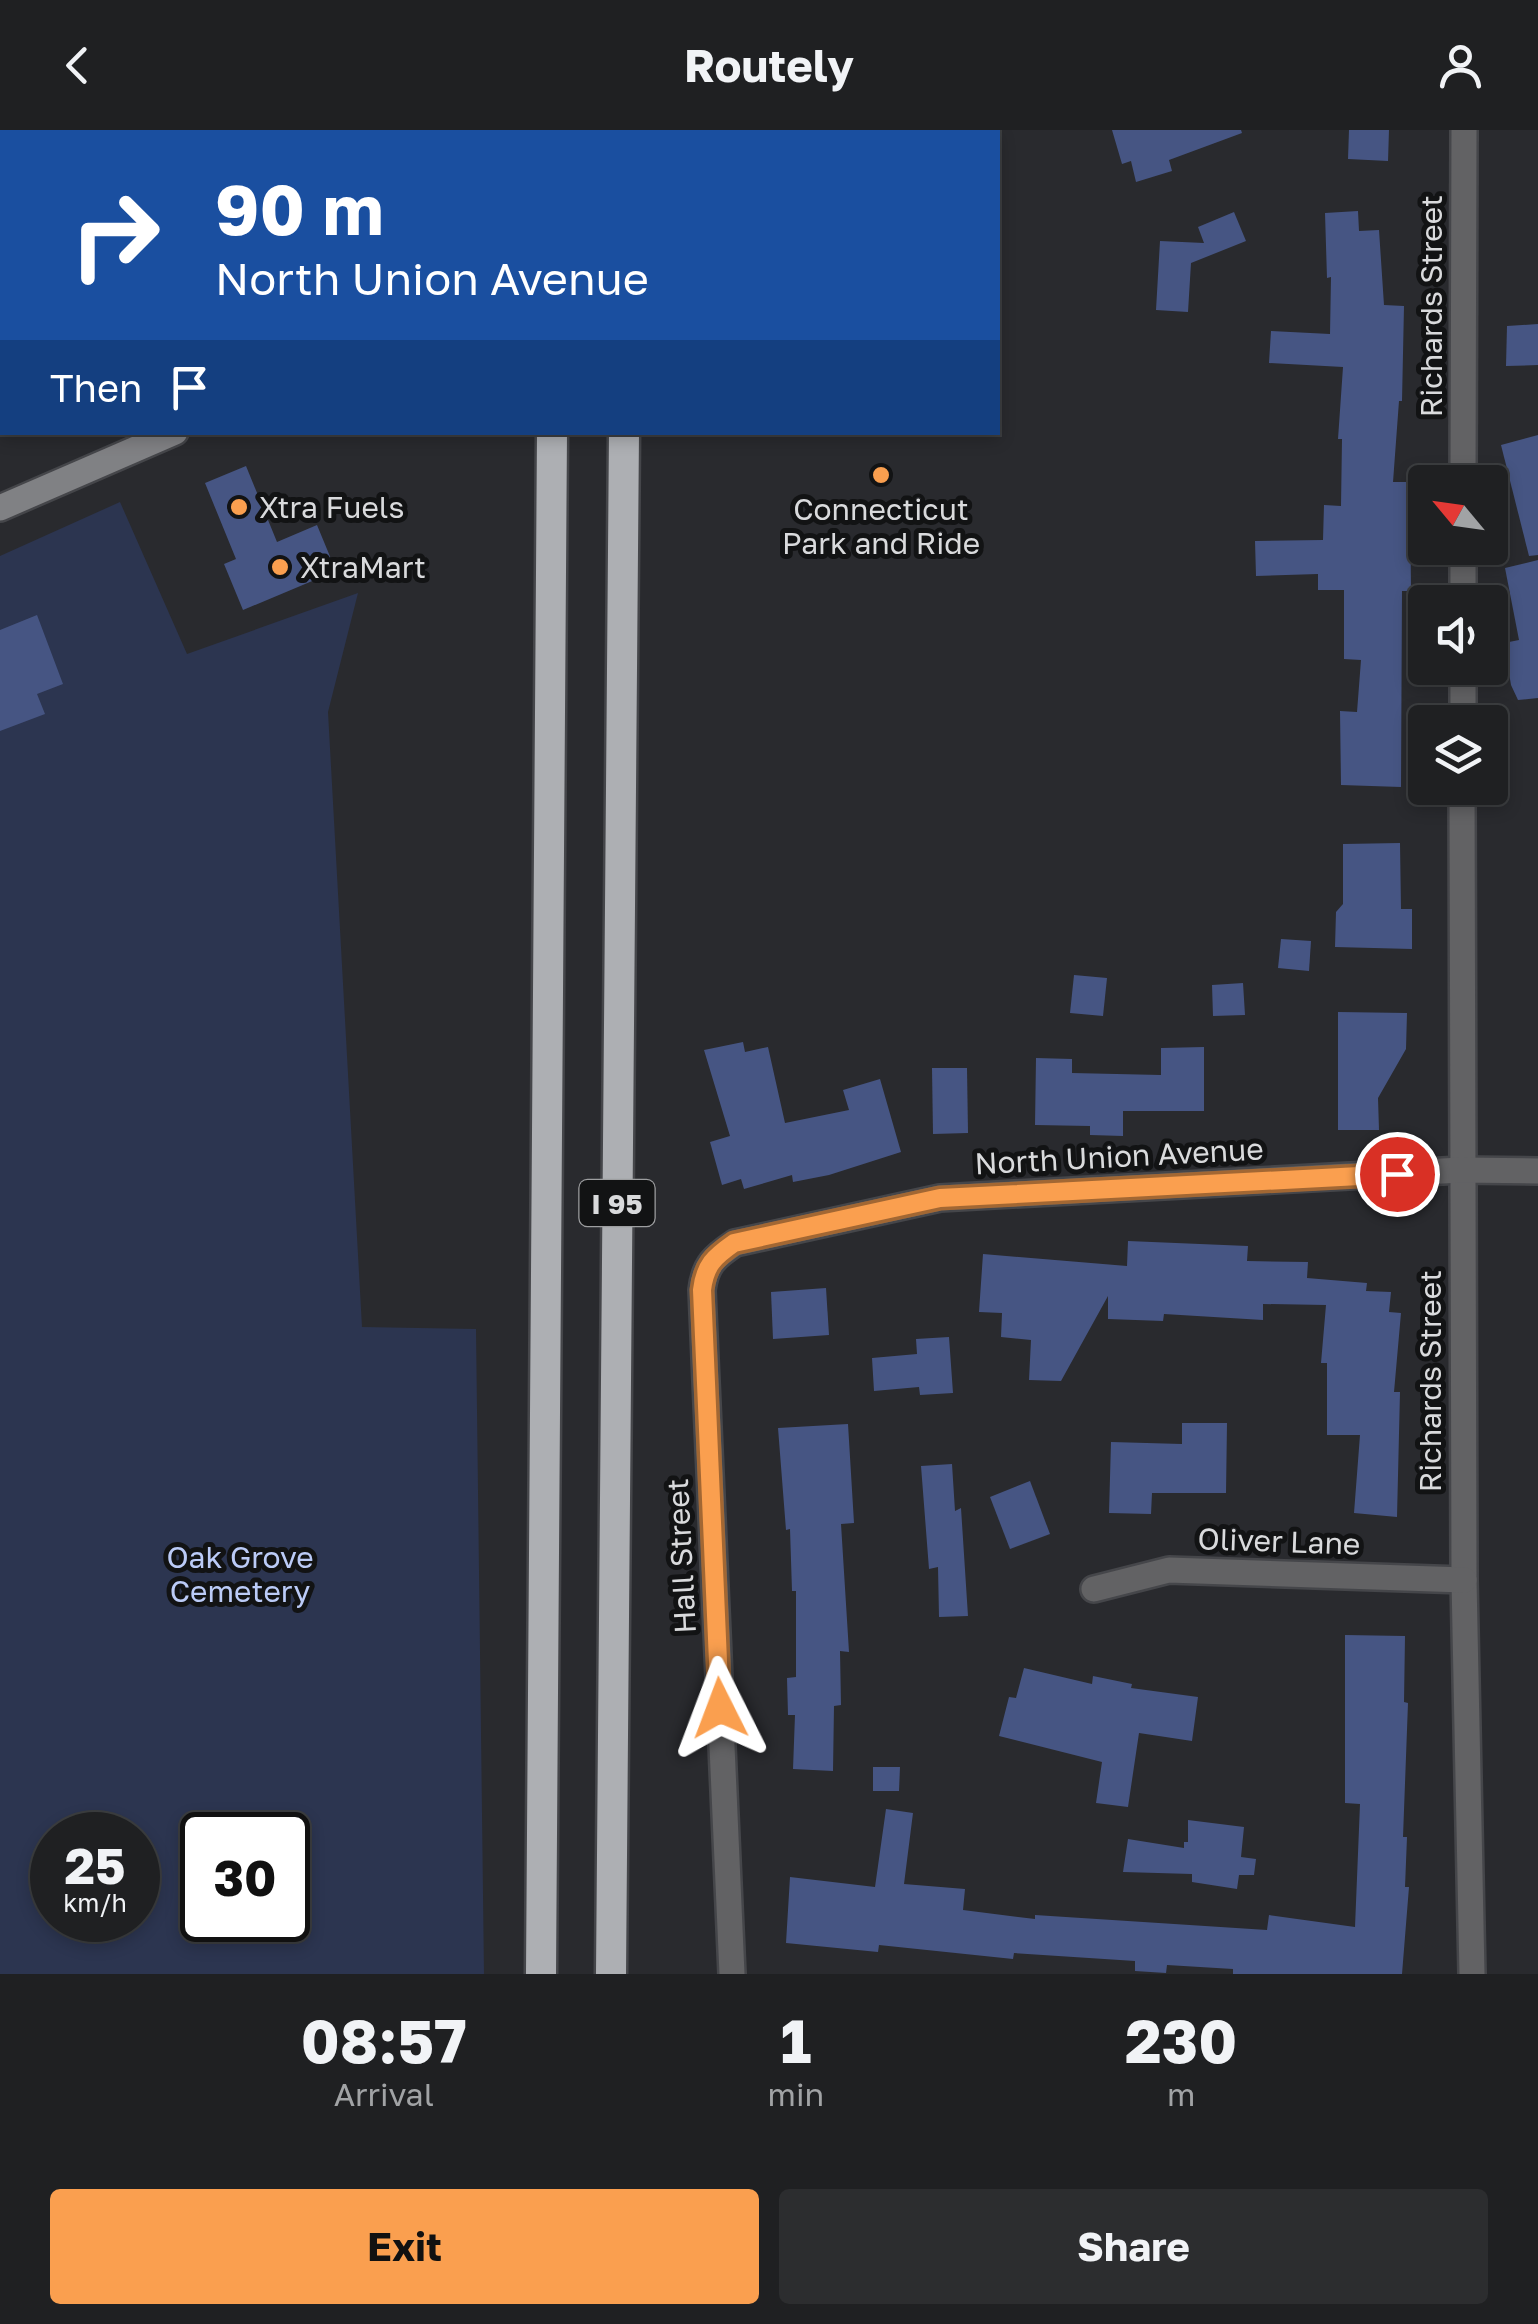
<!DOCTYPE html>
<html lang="en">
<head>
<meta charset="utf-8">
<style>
	:root { --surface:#1f2022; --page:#2c2d2f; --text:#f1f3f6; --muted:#a1a3a5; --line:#3c3e40; --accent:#fa9f4f }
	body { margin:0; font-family:"Golos Text",sans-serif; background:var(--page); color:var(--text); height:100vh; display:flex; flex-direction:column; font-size:38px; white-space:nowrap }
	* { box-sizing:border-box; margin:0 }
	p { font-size:32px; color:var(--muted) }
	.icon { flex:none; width:55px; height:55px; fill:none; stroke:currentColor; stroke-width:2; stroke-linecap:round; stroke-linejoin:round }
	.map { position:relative; height:1844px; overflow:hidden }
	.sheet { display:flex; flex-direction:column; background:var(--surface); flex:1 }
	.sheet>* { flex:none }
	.top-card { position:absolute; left:0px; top:0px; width:1000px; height:305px; box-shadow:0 5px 15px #0003,0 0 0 2px var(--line); background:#1a4fa0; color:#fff; overflow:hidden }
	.needle { width:65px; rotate:299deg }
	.controls { position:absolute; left:1408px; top:335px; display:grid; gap:20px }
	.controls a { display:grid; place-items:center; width:100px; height:100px; border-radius:10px; background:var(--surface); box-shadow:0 5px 15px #0003,0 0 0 2px var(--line); font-size:50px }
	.speed { position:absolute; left:30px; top:1682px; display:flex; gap:20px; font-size:50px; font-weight:700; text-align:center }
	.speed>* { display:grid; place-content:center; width:130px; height:130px; border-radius:50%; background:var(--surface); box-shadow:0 5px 15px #0003,0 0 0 2px var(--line); line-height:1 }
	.speed small { font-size:25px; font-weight:400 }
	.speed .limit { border:5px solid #111; border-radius:15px; background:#fff; color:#111 }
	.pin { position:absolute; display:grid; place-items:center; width:85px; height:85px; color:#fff; margin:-42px; border:5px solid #fff; border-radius:50%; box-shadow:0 2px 10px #0007 }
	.me { position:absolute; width:110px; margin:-55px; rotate:357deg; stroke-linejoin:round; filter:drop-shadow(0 0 8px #0008) }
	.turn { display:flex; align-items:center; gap:35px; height:210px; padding:0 50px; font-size:45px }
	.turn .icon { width:130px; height:130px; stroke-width:2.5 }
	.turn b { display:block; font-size:70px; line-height:85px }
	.then { display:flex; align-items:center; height:95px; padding:0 50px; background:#0003; gap:20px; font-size:38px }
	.eta { display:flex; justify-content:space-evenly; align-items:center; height:170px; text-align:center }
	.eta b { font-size:60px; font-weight:700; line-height:70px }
	.primary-button { display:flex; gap:20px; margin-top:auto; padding:20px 50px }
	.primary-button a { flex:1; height:115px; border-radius:10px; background:var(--accent); color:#111; font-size:40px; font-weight:700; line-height:115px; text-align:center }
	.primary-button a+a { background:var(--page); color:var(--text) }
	header { display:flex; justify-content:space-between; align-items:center; height:130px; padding:0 50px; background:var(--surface); font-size:45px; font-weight:700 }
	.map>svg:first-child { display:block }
</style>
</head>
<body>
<header><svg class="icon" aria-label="back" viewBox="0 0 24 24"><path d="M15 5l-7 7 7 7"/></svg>Routely<svg class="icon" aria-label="person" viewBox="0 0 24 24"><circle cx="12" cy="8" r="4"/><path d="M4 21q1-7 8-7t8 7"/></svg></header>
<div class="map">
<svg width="1538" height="1844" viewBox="0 0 1538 1844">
	<rect width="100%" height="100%" fill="#292a2e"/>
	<path fill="#2c3550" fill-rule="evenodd" d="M120 372 187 524 358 463 328 582 362 1197 476 1199 484 1844H0V426ZM52 1705H138V1790H52ZM202 1705H288V1790H202Z"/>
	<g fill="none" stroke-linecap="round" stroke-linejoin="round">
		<path stroke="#050931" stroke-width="10" d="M267 0V2"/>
	</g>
	<g fill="#465583">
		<path d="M1112 0H1241L1242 3 1169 30 1172 41 1136 52 1131 31 1122 34Z"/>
		<path d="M1349 0H1389L1388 31 1348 29Z"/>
		<path d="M1358 81 1359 101 1379 100 1384 175 1404 176 1402 271H1399L1393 352H1410L1411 461H1402L1401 657 1341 655 1340 581 1357 582 1361 530 1344 529V460H1318V444L1256 446 1255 411 1323 410 1324 375 1341 376 1342 309H1338L1343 237 1269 233 1271 201 1330 204 1331 147 1327 148 1325 83Z"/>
		<path d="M1234 82 1246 111 1191 133 1188 182 1156 180 1160 111 1204 113 1198 97Z"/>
		<path d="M1538 194V235L1506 236 1507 196Z"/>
		<path d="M1538 305V425L1529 426 1501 315Z"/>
		<path d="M246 336 277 412 317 395 336 441 243 480 224 434 236 429 205 353Z"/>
		<path d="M1538 430V568L1518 570 1511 555 1504 513 1519 510 1505 438Z"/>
		<path d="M37 485 63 554 37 564 45 584 0 601V500Z"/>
		<path d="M1400 713 1401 779H1412V819L1335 817 1336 782 1343 774V714Z"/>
		<path d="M1281 809 1311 811 1309 841 1278 838Z"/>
		<path d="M1074 845 1107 848 1103 886 1070 883Z"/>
		<path d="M1243 853 1245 885 1213 886 1212 855Z"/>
		<path d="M1338 882 1407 883 1406 919 1378 968 1379 1000H1338Z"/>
		<path d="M743 912 745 922 768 917 785 993 849 980 843 960 880 949 901 1022 829 1045 793 1052 792 1045 744 1059 741 1049 722 1055 710 1012 730 1006 704 920Z"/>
		<path d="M1204 917V981H1123V1006L1090 1005V996L1035 995 1036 928 1072 929V943L1161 945V918Z"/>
		<path d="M932 938H967L968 1003 933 1004Z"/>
		<path d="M1128 1111 1248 1116 1247 1131 1308 1132 1307 1148 1367 1153 1366 1161 1391 1162 1389 1182 1401 1183 1394 1262H1400L1397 1387 1354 1383 1360 1305H1327V1233H1321L1326 1175 1263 1174V1190L1164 1184 1163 1191 1108 1189V1166L1061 1251 1029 1250 1031 1210 1001 1207 1002 1183 979 1182 983 1124 1127 1136Z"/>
		<path d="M826 1158 829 1205 773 1209 771 1162Z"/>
		<path d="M949 1207 953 1263 920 1265 919 1257 874 1261 872 1228 917 1224 916 1209Z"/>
		<path d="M1182 1293H1227L1226 1363H1152L1151 1384 1109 1383 1111 1312 1182 1314Z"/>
		<path d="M848 1294 854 1393 841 1394 849 1522 840 1521 841 1575 834 1576 833 1641 793 1639 795 1585H788L787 1548 796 1547V1461H792L790 1399 786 1400 778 1298Z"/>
		<path d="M952 1334 955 1381 961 1378 968 1486 939 1487 938 1437 929 1439 921 1336Z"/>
		<path d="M1030 1351 1050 1404 1010 1419 990 1367Z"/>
		<path d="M1345 1505 1405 1506 1404 1572 1408 1573 1403 1707H1407L1405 1757H1409L1402 1844H1233V1839L1167 1835 1166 1843 1135 1841V1831L1014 1823 1013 1829 879 1815 878 1822 786 1813 790 1747 875 1757 886 1679 913 1683 904 1754 965 1759 963 1780 1035 1789V1785L1267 1800 1269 1785 1355 1797 1360 1674 1345 1673Z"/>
		<path d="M1024 1538 1092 1554 1093 1546 1132 1554 1131 1558 1198 1567 1192 1611 1139 1603 1128 1677 1096 1673 1102 1632 999 1606 1009 1567 1016 1568Z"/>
		<path d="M873 1637H900L899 1661H873Z"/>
		<path d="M1188 1690 1244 1697 1241 1727 1256 1729 1254 1745H1239L1237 1759 1192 1752V1744L1123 1742 1128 1709 1184 1718V1712H1188Z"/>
	</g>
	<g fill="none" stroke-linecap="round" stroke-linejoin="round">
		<defs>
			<g id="street">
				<path d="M1463 352 1464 0"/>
				<path d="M1463 472V418"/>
				<path d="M1463 592V538"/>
				<path d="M1462 658 1464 1450 1472 1844"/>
				<path d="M1094 1459 1169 1440 1464 1450"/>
				<path d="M732 1844 702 1160C705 1135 714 1127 735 1113L940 1068 1461 1040 1538 1041"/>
			</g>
			<g id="secondary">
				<path d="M869 2 875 0"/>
				<path d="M0 378 175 302"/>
			</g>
			<g id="highway">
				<path d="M337 2V0"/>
				<path d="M567 2 568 0"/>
				<path d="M638 2 639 0"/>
				<path d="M541 1844 552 302"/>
				<path d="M611 1844 624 302"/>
			</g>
		</defs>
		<use href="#street" stroke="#45464a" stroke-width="30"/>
		<use href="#secondary" stroke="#45464a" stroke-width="30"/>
		<use href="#highway" stroke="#45464a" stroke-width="35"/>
		<use href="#street" stroke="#626264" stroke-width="25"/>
		<use href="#secondary" stroke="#808184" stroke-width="25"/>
		<use href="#highway" stroke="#adafb3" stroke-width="30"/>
	</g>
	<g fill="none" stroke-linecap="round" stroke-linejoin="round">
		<defs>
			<path id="route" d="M720 1578 702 1160C705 1135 714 1127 734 1113L940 1068 1397 1044"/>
		</defs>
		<use href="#route" stroke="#a26733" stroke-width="25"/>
		<use href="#route" stroke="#fa9f4f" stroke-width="18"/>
	</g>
	<g fill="#fa9f4f" stroke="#121314" stroke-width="4">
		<circle cx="881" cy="345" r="10"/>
		<circle cx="239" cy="377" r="10"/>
		<circle cx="280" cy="437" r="10"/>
	</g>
	<g text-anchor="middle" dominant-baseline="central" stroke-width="10" stroke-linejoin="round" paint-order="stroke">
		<rect fill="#121314" stroke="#9d9ea0" stroke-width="2.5" x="579.5" y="1050" width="75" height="46" rx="8"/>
		<g font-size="28" font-weight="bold" fill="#d9dadc">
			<text x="617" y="1073">I 95</text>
		</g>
		<g font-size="30" fill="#d9dadc" stroke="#121314">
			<text transform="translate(1431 176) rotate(-90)">Richards Street</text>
			<text transform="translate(1119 1026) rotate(-3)">North Union Avenue</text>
			<text transform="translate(1430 1251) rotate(-90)">Richards Street</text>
			<text transform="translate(1279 1411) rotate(2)">Oliver Lane</text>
			<text transform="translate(681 1426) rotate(-93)">Hall Street</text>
		</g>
		<g font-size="30" fill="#d9dadc" stroke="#121314" text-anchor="start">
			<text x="259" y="377">Xtra Fuels</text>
			<text x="881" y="379" text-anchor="middle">Connecticut<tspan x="881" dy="34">Park and Ride</tspan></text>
			<text x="300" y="437">XtraMart</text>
		</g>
		<g font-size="30" fill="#bbcbf7" stroke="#121314">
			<text x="240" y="1427">Oak Grove<tspan x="240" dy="34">Cemetery</tspan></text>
		</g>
	</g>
</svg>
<div class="controls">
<a><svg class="needle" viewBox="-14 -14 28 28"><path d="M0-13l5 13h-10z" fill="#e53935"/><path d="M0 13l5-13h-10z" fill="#a1a3a5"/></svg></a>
<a><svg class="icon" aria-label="sound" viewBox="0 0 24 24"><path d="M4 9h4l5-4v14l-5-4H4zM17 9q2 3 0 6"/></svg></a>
<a><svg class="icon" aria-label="layers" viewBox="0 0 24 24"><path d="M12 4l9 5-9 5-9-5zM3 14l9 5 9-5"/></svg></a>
</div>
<div class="speed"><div>25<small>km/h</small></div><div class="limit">30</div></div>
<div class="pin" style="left:1397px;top:1044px;background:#d93025"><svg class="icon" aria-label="arrive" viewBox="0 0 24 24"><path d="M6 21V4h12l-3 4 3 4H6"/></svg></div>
<svg class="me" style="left:720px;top:1578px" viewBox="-20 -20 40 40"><path d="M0-17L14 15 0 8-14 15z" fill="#fa9f4f" stroke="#fff" stroke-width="4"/></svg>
<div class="top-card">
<div class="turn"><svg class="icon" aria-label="right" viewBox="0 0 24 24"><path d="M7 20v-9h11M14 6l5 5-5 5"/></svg><div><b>90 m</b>North Union Avenue</div></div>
<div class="then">Then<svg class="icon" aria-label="arrive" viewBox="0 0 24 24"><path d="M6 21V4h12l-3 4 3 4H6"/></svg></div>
</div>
</div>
<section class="sheet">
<div class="eta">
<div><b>08:57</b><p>Arrival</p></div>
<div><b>1</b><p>min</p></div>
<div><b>230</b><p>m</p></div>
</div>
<div class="primary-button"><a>Exit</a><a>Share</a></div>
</section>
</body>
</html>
